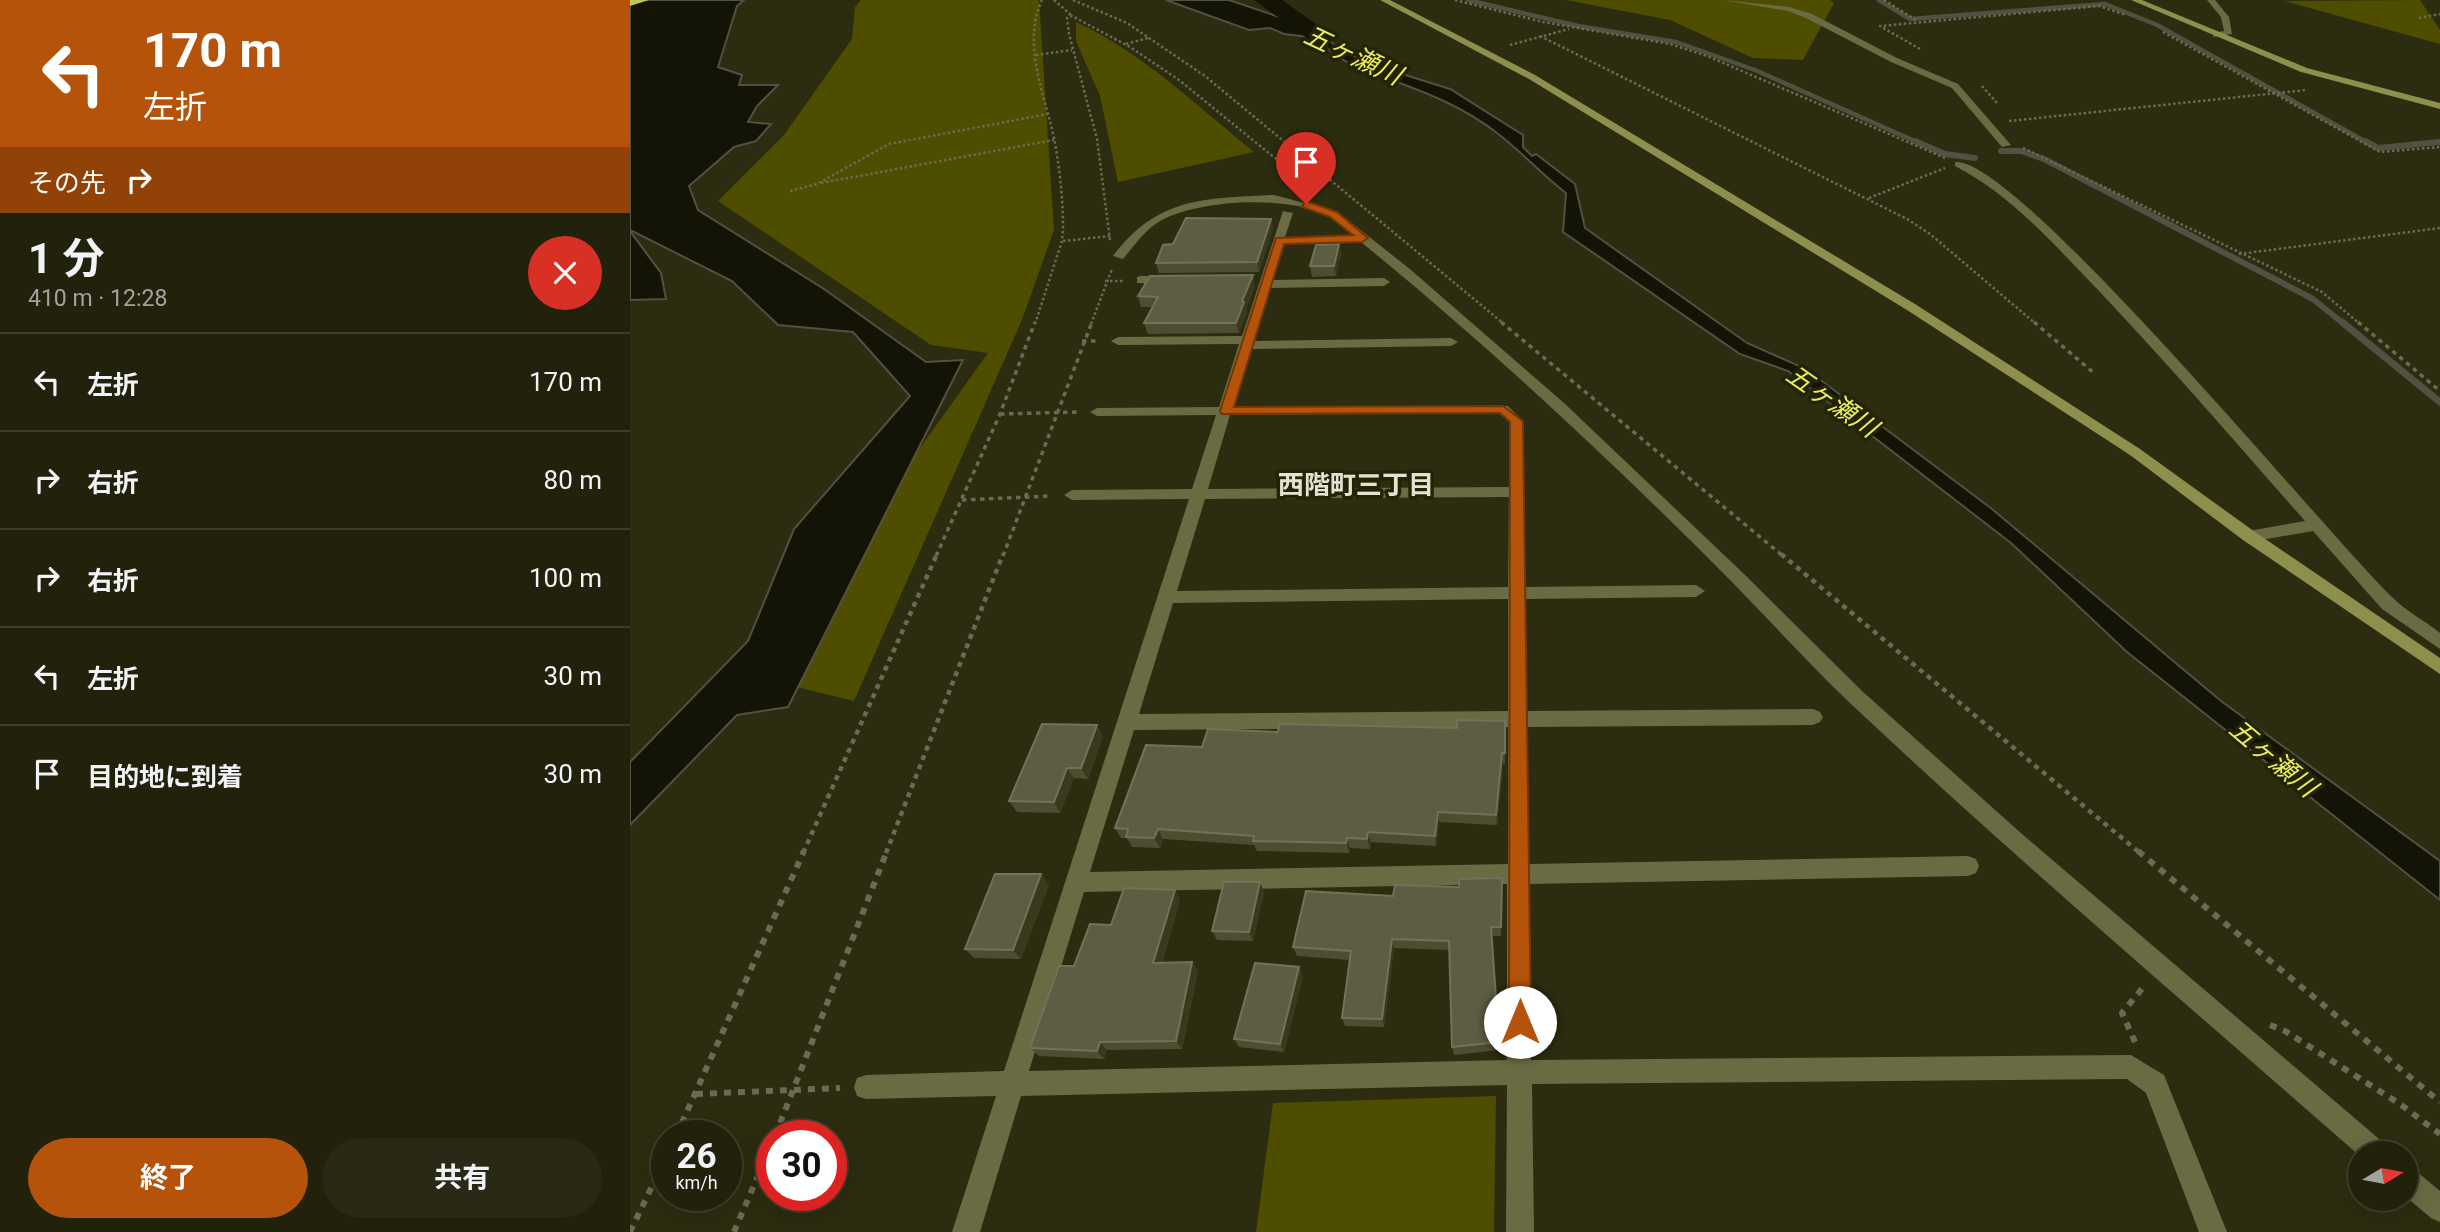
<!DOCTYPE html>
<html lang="ja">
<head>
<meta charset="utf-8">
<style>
	:root { --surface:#21210c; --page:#292915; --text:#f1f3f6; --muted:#a2a39d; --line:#3e3e2d; --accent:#b45309 }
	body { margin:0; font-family:Roboto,"Noto Sans JP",sans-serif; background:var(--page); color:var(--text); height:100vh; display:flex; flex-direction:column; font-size:26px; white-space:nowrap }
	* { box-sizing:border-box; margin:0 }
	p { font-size:23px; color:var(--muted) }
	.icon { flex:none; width:38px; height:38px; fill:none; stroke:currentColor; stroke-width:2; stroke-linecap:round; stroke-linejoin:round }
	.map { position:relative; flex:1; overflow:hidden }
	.panel { display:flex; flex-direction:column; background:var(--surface); width:630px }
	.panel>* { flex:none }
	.hud { background:#b45309; color:#fff; overflow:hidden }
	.needle { width:46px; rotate:80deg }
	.controls { position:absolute; left:1718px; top:1141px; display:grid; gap:14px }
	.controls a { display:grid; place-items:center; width:70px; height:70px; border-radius:50%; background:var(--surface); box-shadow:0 7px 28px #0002,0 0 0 2px var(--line); font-size:35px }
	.speed { position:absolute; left:21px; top:1120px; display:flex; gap:14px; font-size:35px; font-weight:700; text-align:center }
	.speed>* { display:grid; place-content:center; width:91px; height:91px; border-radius:50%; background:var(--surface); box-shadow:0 7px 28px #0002,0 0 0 2px var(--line); line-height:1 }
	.speed small { font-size:18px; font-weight:400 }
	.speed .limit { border:10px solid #d22; background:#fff; color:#111 }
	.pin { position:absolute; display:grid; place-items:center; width:60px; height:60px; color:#fff; margin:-72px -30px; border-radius:50% 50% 50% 0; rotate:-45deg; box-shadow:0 0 7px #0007 }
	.pin .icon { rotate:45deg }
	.me { position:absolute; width:77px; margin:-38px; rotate:0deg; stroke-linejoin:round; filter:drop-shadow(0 0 5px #0008) }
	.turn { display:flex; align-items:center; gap:24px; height:147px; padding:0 28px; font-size:32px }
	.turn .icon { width:91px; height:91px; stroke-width:2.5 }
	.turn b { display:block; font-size:49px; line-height:60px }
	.then { display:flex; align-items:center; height:66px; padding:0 28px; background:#0003; gap:14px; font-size:26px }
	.round { display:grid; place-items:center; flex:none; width:74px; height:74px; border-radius:37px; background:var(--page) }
	.head { display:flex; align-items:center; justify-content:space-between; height:119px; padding:0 28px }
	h1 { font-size:42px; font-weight:700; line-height:52px }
	.action { display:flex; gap:14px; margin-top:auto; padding:14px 28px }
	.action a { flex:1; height:80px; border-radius:42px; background:var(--accent); color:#fff; font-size:28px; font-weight:700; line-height:80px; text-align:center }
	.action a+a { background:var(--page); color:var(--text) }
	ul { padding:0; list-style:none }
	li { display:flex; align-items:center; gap:21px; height:98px; padding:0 28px; border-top:2px solid var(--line) }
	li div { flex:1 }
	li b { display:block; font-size:26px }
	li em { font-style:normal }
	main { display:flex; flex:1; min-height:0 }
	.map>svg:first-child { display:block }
</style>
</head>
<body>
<main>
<section class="panel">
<div class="hud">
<div class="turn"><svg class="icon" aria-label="left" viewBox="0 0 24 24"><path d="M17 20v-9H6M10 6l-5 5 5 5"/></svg><div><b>170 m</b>左折</div></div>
<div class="then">その先<svg class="icon" aria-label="right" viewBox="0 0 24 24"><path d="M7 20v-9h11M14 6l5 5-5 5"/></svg></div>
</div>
<div class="head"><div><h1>1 分</h1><p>410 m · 12:28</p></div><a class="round" style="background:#d93025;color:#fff"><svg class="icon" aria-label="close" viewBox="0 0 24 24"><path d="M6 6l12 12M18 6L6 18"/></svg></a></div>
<ul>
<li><svg class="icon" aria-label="left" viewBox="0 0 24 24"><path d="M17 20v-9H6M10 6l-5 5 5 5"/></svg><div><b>左折</b></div><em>170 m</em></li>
<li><svg class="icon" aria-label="right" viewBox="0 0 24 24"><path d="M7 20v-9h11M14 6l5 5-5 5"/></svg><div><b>右折</b></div><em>80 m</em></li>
<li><svg class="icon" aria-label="right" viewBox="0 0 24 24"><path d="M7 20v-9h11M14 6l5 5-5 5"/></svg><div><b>右折</b></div><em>100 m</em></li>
<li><svg class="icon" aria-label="left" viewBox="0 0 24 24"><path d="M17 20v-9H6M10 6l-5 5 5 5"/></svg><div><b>左折</b></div><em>30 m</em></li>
<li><svg class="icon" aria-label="arrive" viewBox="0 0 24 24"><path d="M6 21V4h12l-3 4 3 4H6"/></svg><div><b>目的地に到着</b></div><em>30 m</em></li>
</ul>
<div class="action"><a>終了</a><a>共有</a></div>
</section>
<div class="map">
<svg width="1810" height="1232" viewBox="0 0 1810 1232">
	<rect width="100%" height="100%" fill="#2c2c10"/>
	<g fill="#4e4d00">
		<path d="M231 0H409L424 230 392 320 224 701 126 677 358 353 301 345 88 201 154 135 222 39 225 7Z"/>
		<path d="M936 0H1200L1204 3 1173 60 1123 58 1040 20Z"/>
		<path d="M1790 0 1810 30V44L1654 1Z"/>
		<path d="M446 22C512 52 568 107 624 152L488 182 470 96 446 41Z"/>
		<path d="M866 1096 864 1232H626L643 1103Z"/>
	</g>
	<g fill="#131306" stroke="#515143" stroke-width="2">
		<path d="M0 0H114L107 6 88 67 112 75 109 85H148L127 106 118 122 141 124 126 141 104 147 59 186 68 210 194 289 296 362 333 360 158 707 107 715 0 825V762L118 641 164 529 280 396 223 332 148 325 102 281 0 230Z"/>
		<path d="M536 0H599L661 21 691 34 711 50 737 63 820 89 893 135V147L902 156 906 154 945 184 955 228 1117 343 1176 369 1362 509 1591 701 1810 861V900L1497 652 1381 543 1158 371 1110 354 933 232 936 193C911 174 891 151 867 133 834 107 795 92 756 78 730 68 705 61 688 38L654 34 640 28 619 30Z"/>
		<path d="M0 231 31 273 36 299 0 300Z"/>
	</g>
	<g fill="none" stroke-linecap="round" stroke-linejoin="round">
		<g stroke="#515143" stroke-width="4.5">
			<path d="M838 0 948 26 1046 42 1125 70 1289 143"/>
			<path d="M1249 0 1280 19 1475 4 1527 25 1738 143"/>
			<path d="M1803 143 1810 142"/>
		</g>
		<g stroke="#515143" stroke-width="6">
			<path d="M1285 141 1315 154 1345 158"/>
			<path d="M1735 141 1748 148 1810 142"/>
			<path d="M1371 151H1391L1414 159 1683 299 1714 324"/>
		</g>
		<path stroke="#515143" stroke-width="7" d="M1712 322 1810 402"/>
		<path fill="#131306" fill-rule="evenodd" d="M624 0H652L700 34 696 39H678Z"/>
		<g stroke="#6b6b53" stroke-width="2.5" stroke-dasharray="2.5 2.5" stroke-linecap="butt">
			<path d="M424 0 442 16"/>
			<path d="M443 0 497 23 575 76 874 324"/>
			<path d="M825 0 913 22 1040 44 1077 56 1315 158"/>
			<path d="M1254 0 1286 20"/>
			<path d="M1789 18 1810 14"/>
			<path d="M1533 32 1750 152 1810 147"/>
			<path d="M910 36 1277 219 1300 234 1406 324"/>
			<path d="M496 44 518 38"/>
			<path d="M880 45 939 29"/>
			<path d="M1290 49 1250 26 1469 6 1496 15"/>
			<path d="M406 55 442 50"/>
			<path d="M1352 86 1367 103"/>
			<path d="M1379 121 1676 90"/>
			<path d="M1393 148 1692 292 1730 324"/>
			<path d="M191 183 424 140"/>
			<path d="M160 191 187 184 259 144 418 114"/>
			<path d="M1239 198 1315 168"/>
			<path d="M480 240 467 139 439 34 437 18 442 16 500 47 549 80 683 189"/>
			<path d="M433 241 480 236"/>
			<path d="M1609 254 1810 228"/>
			<path d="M475 281H493"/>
			<path d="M405 324 432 241 433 229C433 200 430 171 425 143 416 96 391 46 412 0"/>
			<path d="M461 324 482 269"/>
		</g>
		<g stroke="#6b6b53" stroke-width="3.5" stroke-dasharray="4.5 4.5" stroke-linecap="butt">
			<path d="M871 322 1153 556"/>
			<path d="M1404 322 1465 374"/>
			<path d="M1728 322 1810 391"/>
			<path d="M452 341H469"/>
			<path d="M370 414 448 412"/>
			<path d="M332 500 420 496"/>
			<path d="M306 556 370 414 405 322"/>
			<path d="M373 556 462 322"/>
		</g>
		<g stroke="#6b6b53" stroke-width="4.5" stroke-dasharray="5 5" stroke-linecap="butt">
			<path d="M1151 554 1510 853"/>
			<path d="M173 853 307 554"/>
			<path d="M256 853 373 554"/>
		</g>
		<g stroke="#6b6b53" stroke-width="6" stroke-dasharray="7 7" stroke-linecap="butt">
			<path d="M1508 851 1810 1102"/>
			<path d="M1640 1025 1655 1031 1770 1104 1810 1134"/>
			<path d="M1505 1042 1492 1013 1515 985"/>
			<path d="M66 1094 210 1088"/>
			<path d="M46 1136 174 851"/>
			<path d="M145 1136 257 851"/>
			<path d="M0 1232 37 1155"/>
			<path d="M104 1232 142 1143"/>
		</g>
		<g fill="#6a6b43" fill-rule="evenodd">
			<path d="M1093 0 1159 7 1182 14 1267 58 1328 84 1381 145 1372 147 1322 88 1261 62 1176 18 1158 11Z"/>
			<path d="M1577 0H1585L1599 17 1602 34 1583 37V33L1594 31 1591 17Z"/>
			<path d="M1325 162C1386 155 1700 538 1763 598 1776 611 1795 621 1810 633V649L1752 609 1683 531 1619 542 1613 540 1611 536 1613 532 1675 521C1607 444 1540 366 1469 291 1424 245 1383 196 1325 166Z"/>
			<path d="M644 195 708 212 781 270 934 403 1113 573 1232 691 1392 834 1755 1144 1759 1153H1731V1157C1560 1007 1387 860 1221 704 1180 665 1142 623 1102 582 984 463 861 348 731 242L653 244 642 280 754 278 760 282 754 286 640 288 625 341 821 338 828 342 821 346 621 349 603 407 878 406 893 421 895 587 1066 585 1075 591 1066 597 895 599 897 711 1183 709 1190 712 1193 717 1190 722 1183 725 897 727 899 864 1338 856 1346 859 1349 866 1346 873 1338 876 899 884 901 1060 1501 1055 1534 1075 1597 1232H1569L1516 1093 1497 1079 902 1084 904 1232H876L877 1085 391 1096 350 1232H322L366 1096 236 1099 227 1096 224 1087 227 1078 236 1075 374 1071 559 499 442 500 434 495 442 490 562 489 586 415 467 416 460 412 467 408 589 407 609 344 488 345 481 341 488 337 612 336 653 211 663 213 655 237 723 235C716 229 709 222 702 218 663 194 564 199 527 223 513 232 504 246 493 259L483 256C529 196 575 199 644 195ZM869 413 879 422V487L578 489 600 415ZM879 497 878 587 547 591 575 499ZM878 599V711L509 714 543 603ZM878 727V864L460 872 504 730ZM877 884V1060L399 1071 454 892Z"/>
			<path d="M511 276H540L546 280 540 284 507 283V277Z"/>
			<path d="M1776 1166 1785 1170 1810 1191V1222L1801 1218 1776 1197Z"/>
		</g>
		<g fill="#8e8f4d" fill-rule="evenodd">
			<path d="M750 0H760L905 75 1285 304 1510 449 1625 532 1810 658V674L1613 540 1500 455 1277 310 899 79Z"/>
			<path d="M1501 0H1512L1677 68 1810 103V109L1671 72Z"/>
		</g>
		<path fill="#c3c459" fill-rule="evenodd" d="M0 0H19L0 6Z"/>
	</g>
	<g fill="#4d4d32">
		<path d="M641 219 643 229 629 272 529 273 526 263 543 244Z"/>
		<path d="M709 244 711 255 706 276 682 277 680 266Z"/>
		<path d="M625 286 616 308 617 312 609 333 518 334 514 323 522 307H511L508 296Z"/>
		<path d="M875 721V764H873L867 825 809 822 806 846 741 842 740 849 720 848 719 853 627 851 624 845 533 839 530 848 502 847 497 838H491L485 828 572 747 648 732 827 728Z"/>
		<path d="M473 736 458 779 444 778 430 813 387 812 379 801Z"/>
		<path d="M872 878 871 936H862L870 1050 824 1055 822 1047 819 950 764 948 754 1027 715 1026 712 1018 720 960 667 956 663 947 763 896 829 887Z"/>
		<path d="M419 884 391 959 344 958 335 949Z"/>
		<path d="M634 892 623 941 587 940 582 931Z"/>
		<path d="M550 900 532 963 562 962 568 971 552 1049 477 1050 474 1059 409 1056 400 1048 444 966 481 925Z"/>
		<path d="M673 976 654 1052 609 1047 604 1039Z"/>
	</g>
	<g fill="#39391d">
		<path d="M641 219 643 229 629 272 627 262Z"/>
		<path d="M709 244 711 255 706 276 704 266Z"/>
		<path d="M623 275 625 286 616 308 617 312 609 333 606 323 612 301Z"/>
		<path d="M467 725 473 736 458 779 451 768Z"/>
		<path d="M872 753 873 764 867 825 866 815Z"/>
		<path d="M437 768 444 778 430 813 424 802Z"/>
		<path d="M808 812 809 822 806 846 805 836Z"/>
		<path d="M528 829 533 839 530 848 524 838Z"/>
		<path d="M738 832 741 842 740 849 737 839Z"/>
		<path d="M717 838 720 848 719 853 716 843Z"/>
		<path d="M411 874 419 884 391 959 383 950Z"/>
		<path d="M630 882 634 892 623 941 619 932Z"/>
		<path d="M545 890 550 900 529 972 523 963Z"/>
		<path d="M762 939 764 948 754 1027 752 1019Z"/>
		<path d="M562 962 568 971 552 1049 546 1041Z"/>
		<path d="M669 967 673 976 654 1052 650 1044Z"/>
		<path d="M470 1042 477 1050 474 1059 467 1051Z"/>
	</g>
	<g fill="#5d5d43" stroke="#72725a" stroke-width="2">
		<path d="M556 218 641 219 627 262 526 263 533 245 543 244Z"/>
		<path d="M709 244 704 266H680L686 245Z"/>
		<path d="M623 275 612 301 614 302 606 323H514L528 297 508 296 520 276Z"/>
		<path d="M827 720 875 721V753H872L866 815 808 812 805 836 738 832 737 839 717 838 716 843 623 841 624 836 528 829 524 838 496 837 498 829 485 828 516 745 572 747 578 729 648 732 649 724 827 728Z"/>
		<path d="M412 724 467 725 451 768H437L424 802 379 801Z"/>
		<path d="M365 874H411L383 950 335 949Z"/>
		<path d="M872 878 871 927H861L869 1042 822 1047 819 941 762 939 752 1019 712 1018 721 951 663 947 676 891 763 896 765 885 829 887V879Z"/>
		<path d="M594 882H630L619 932 582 931Z"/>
		<path d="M494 888 545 890 523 963 562 962 546 1041 470 1042 467 1051 400 1048 429 966H444L460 924 481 925Z"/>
		<path d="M625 963 669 967 650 1044 604 1039Z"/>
	</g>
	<path fill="#b45309" stroke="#753606" stroke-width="2" d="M676 201 707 212 738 238 732 242 654 244 604 407 873 406 893 421 901 1022 898 1030 890 1033 882 1030 879 1022 880 422 870 413 592 414 590 411 646 238 723 235 700 217 672 207Z"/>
	<g text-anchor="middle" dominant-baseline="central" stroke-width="7" stroke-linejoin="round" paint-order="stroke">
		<g font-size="26" font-style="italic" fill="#ebeb5f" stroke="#232306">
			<text transform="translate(723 55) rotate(25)">五ヶ瀬川</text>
			<text transform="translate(1202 401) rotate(35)">五ヶ瀬川</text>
			<text transform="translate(1643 758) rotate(40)">五ヶ瀬川</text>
		</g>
		<g font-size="26" font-weight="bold" fill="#e2e3d2" stroke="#232306">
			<text x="726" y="485">西階町三丁目</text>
		</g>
	</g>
</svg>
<div class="controls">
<a><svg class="needle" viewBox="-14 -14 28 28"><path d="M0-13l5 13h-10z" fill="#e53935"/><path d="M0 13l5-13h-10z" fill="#a2a39d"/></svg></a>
</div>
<div class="speed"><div>26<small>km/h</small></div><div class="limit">30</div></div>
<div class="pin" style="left:676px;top:204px;background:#d93025"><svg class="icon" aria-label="arrive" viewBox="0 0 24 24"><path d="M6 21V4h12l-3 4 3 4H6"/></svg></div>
<svg class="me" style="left:890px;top:1022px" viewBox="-20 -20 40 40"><circle r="19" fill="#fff"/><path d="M0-13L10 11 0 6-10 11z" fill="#b45309"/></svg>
</div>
</main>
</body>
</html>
